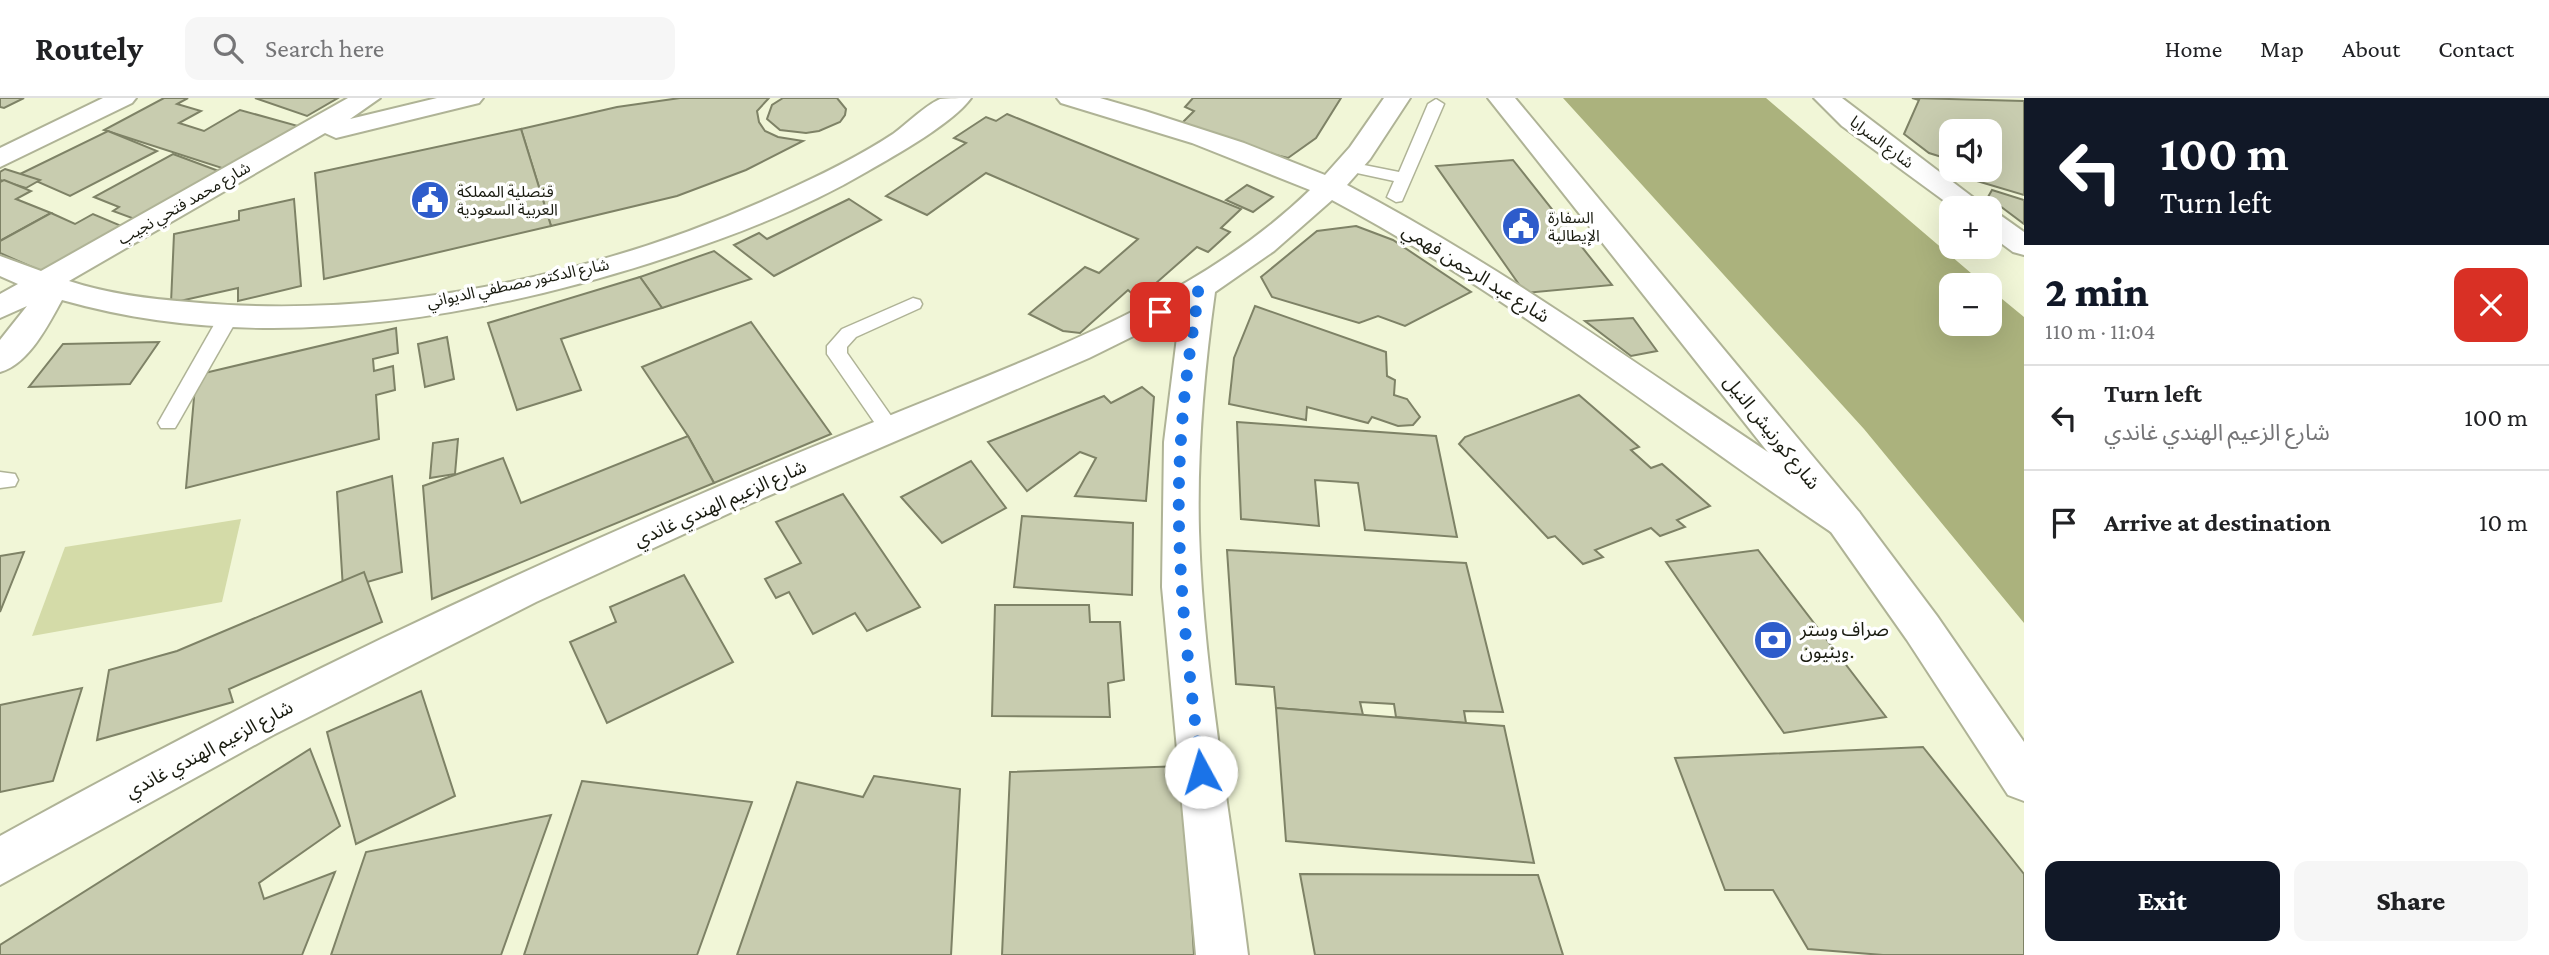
<!DOCTYPE html>
<html lang="en">
<head>
<meta charset="utf-8">
<style>
	:root { --surface:#fff; --page:#f6f6f6; --text:#202124; --muted:#757577; --line:#e0e0e0; --accent:#111827 }
	body { margin:0; font-family:"Crimson Pro","Noto Sans Arabic",serif; background:var(--page); color:var(--text); height:100vh; display:flex; flex-direction:column; font-size:26px; white-space:nowrap }
	* { box-sizing:border-box; margin:0 }
	p { font-size:23px; color:var(--muted) }
	.icon { flex:none; width:38px; height:38px; fill:none; stroke:currentColor; stroke-width:2; stroke-linecap:round; stroke-linejoin:round }
	.map { position:relative; flex:1; overflow:hidden }
	.drawer { display:flex; flex-direction:column; background:var(--surface); width:525px }
	.drawer>* { flex:none }
	.guide { background:#111827; color:#fff; overflow:hidden }
	.controls { position:absolute; left:1939px; top:21px; display:grid; gap:14px }
	.controls a { display:grid; place-items:center; width:63px; height:63px; border-radius:14px; background:var(--surface); box-shadow:0 7px 28px #0002; font-size:35px }
	.pin { position:absolute; display:grid; place-items:center; width:60px; height:60px; color:#fff; margin:-30px; border-radius:14px; box-shadow:0 4px 10px #0006 }
	.me { position:absolute; width:77px; margin:-38px; rotate:354deg; stroke-linejoin:round; filter:drop-shadow(0 0 5px #0008) }
	.turn { display:flex; align-items:center; gap:24px; height:147px; padding:0 21px; font-size:32px }
	.turn .icon { width:91px; height:91px; stroke-width:2.5 }
	.turn b { display:block; font-size:49px; line-height:60px }
	.round { display:grid; place-items:center; flex:none; width:74px; height:74px; border-radius:14px; background:var(--page) }
	.overview { display:flex; align-items:center; justify-content:space-between; height:119px; padding:0 21px }
	h1 { font-size:42px; font-weight:800; line-height:52px; color:var(--accent) }
	.action { display:flex; gap:14px; margin-top:auto; padding:14px 21px }
	.action a { flex:1; height:80px; border-radius:14px; background:var(--accent); color:#fff; font-size:28px; font-weight:800; line-height:80px; text-align:center }
	.action a+a { background:var(--page); color:var(--text) }
	ul { padding:0; list-style:none }
	li { display:flex; align-items:center; gap:21px; height:105px; padding:0 21px; border-top:2px solid var(--line) }
	li div { flex:1 }
	li b { display:block; font-size:26px }
	li em { font-style:normal }
	header { display:flex; align-items:center; gap:42px; box-sizing:border-box; height:98px; padding:0 35px; background:var(--surface); border-bottom:2px solid var(--line) }
	header strong { font-size:33px }
	nav { display:flex; gap:38px; margin-inline-start:auto; font-size:24px }
	.search { width:490px; height:63px; background:var(--page); display:flex; align-items:center; gap:18px; box-sizing:border-box; padding:0 24px; border-radius:14px; color:var(--muted); font-size:26px }
	main { display:flex; flex:1; min-height:0 }
	.map>svg:first-child { display:block }
</style>
</head>
<body>
<header>
<strong>Routely</strong>
<div class="search"><svg class="icon" aria-label="search" viewBox="0 0 24 24"><circle cx="10" cy="10" r="6"/><path d="M15 15l6 6"/></svg>Search here</div>
<nav><a>Home</a><a>Map</a><a>About</a><a>Contact</a></nav>
</header>
<main>
<div class="map">
<svg width="2024" height="857" viewBox="0 0 2024 857">
	<rect width="100%" height="100%" fill="#f1f6d7"/>
	<path fill="#d4dba8" d="M241 421 222 504 32 538 65 449Z"/>
	<path fill="#abb27d" d="M1563 0H1766L1985 187H1951V226H1990V191L2024 219V525L1864 331Z"/>
	<g fill="#c8ccaf" stroke="#7e8266" stroke-width="2">
		<path d="M0 0H24L4 10 0 9Z"/>
		<path d="M164 0H188L177 6 201 13 179 25 204 33 240 12 298 28 228 72 104 32Z"/>
		<path d="M255 0H338L307 18Z"/>
		<path d="M680 0H769L757 13 759 24 765 33 778 39 803 43 746 72 677 98 551 128 521 31 617 9Z"/>
		<path d="M837 0 846 11 845 17 840 24 819 33 806 35 780 32 767 21 772 7 783 0Z"/>
		<path d="M1193 0H1192H1341L1316 40 1288 60 1224 44 1182 25 1194 13 1185 9Z"/>
		<path d="M1912 0 2024 3V97L1967 80 1970 72H1990V33H1951V62L1929 55 1904 36 1919 2Z"/>
		<path d="M1007 16 1241 111 1221 130 1230 134 1208 154 1197 149 1138 201 1128 192 1080 235 1063 233 1029 216 1085 169 1099 175 1138 141 986 75 927 117 886 98 966 45 954 40 986 19 996 23Z"/>
		<path d="M521 31 551 128 324 181 315 75Z"/>
		<path d="M108 33 157 53 70 98 20 76Z"/>
		<path d="M173 56 224 75 140 123 113 113 119 109 94 99Z"/>
		<path d="M1513 62 1612 187 1525 195 1436 68Z"/>
		<path d="M5 71 40 82 26 90 0 82V74Z"/>
		<path d="M4 82 31 93 16 101 51 115 0 143V84Z"/>
		<path d="M1247 87 1273 99 1253 114 1226 102Z"/>
		<path d="M1992 92 2024 102V126L1988 99Z"/>
		<path d="M294 101 301 188 238 203V190L171 205 174 136 239 122V113Z"/>
		<path d="M849 101 881 122 774 178 734 147 759 135 767 141Z"/>
		<path d="M51 115 75 126 93 116 131 132 50 177 0 155V143Z"/>
		<path d="M1356 128 1393 142 1471 194 1405 228 1378 218 1359 225 1272 199 1261 179 1317 133Z"/>
		<path d="M714 153 751 181 662 210 640 179Z"/>
		<path d="M640 179 662 210 561 241 581 292 517 312 488 225Z"/>
		<path d="M1255 208 1386 254 1387 278 1395 282 1394 297 1407 301 1420 319 1413 327 1398 328 1372 319 1368 325 1307 309 1306 322 1229 306 1234 260Z"/>
		<path d="M1633 220 1657 253 1631 258 1585 223Z"/>
		<path d="M751 224 831 336 714 385 688 338 642 269Z"/>
		<path d="M396 230 398 255 373 261 374 273 393 268 395 292 376 297 379 341 186 390 196 277Z"/>
		<path d="M447 239 454 281 425 289 418 246Z"/>
		<path d="M159 244 130 286 29 289 63 246Z"/>
		<path d="M1142 289 1154 299 1146 403 1075 398 1096 360 1080 354 1027 393 988 344 1104 298 1111 305Z"/>
		<path d="M1579 297 1639 349 1631 352 1651 370 1662 366 1710 408 1677 422 1685 429 1660 438 1651 430 1595 452 1603 459 1583 466 1555 438 1548 440 1459 346 1465 339Z"/>
		<path d="M1237 324 1436 338 1457 439 1365 432 1358 385 1315 382 1319 428 1241 421Z"/>
		<path d="M688 338 714 385 432 501 423 388 503 360 521 405Z"/>
		<path d="M458 341 455 376 430 380 433 345Z"/>
		<path d="M971 363 1006 410 942 445 901 399Z"/>
		<path d="M392 378 402 474 343 491 337 394Z"/>
		<path d="M843 396 920 509 867 533 855 515 813 536 789 494 776 500 765 481 801 465 776 424Z"/>
		<path d="M1022 418 1133 425 1132 497 1014 489Z"/>
		<path d="M1227 452 1466 465 1503 614 1464 613 1466 625 1396 619 1394 606 1360 604 1363 617 1276 610 1274 589 1236 586Z"/>
		<path d="M1758 452 1886 619 1784 635 1666 464Z"/>
		<path d="M24 454 0 514V458Z"/>
		<path d="M364 474 382 524 229 591 233 604 97 642 109 572 177 553Z"/>
		<path d="M684 477 733 564 607 625 570 544 616 524 610 509Z"/>
		<path d="M995 507H1089L1090 524H1120L1124 582 1108 585 1110 619 992 618Z"/>
		<path d="M82 590 53 683 0 694V607Z"/>
		<path d="M421 593 455 698 356 746 327 634Z"/>
		<path d="M1276 610 1504 628 1534 765 1286 743Z"/>
		<path d="M1923 649 2024 776V857H1883L1808 851 1773 792H1725L1675 660Z"/>
		<path d="M310 651 340 728 259 785 264 801 335 774 302 857H0V847Z"/>
		<path d="M1183 668 1194 857H1002L1010 674Z"/>
		<path d="M874 678 960 691 951 857H737L797 684 863 699Z"/>
		<path d="M582 683 752 704 697 857H524Z"/>
		<path d="M551 717 501 857H331L366 754Z"/>
		<path d="M1300 776 1538 777 1563 857H1315Z"/>
	</g>
	<g fill="none" stroke-linecap="round" stroke-linejoin="round">
		<defs>
			<g id="lane">
				<path d="M1436 1 1444 6 1402 103 1396 104 1387 99 1394 83 1343 72 1341 69 1349 64 1399 74 1428 6Z"/>
				<path d="M913 200 920 202 922 206 920 210 856 239 847 249V255L901 332 897 337H883L827 256V248L842 231Z"/>
				<path d="M229 212 239 218 178 325 175 330H161L158 325 219 218Z"/>
				<path d="M0 374 15 376 18 382 15 388 0 390Z"/>
			</g>
			<g id="street">
				<path d="M348 0H380L350 21 437 0H483L479 5 336 40 325 35 69 183C108 196 149 201 189 204 388 223 600 178 781 95 819 78 858 59 893 36 908 25 923 9 940 1 948 0 962 0 971 0 953 25 896 57 868 73 800 113 725 141 650 165 463 224 254 257 62 202 48 227 29 266 0 274V242L27 208 0 220V196L18 186 0 178V158L41 173Z"/>
				<path d="M1057 0H1100L1145 13 1244 45 1325 77 1350 49 1384 0H1410L1370 61 1347 87C1527 181 1688 305 1859 414L1864 424 1859 434 1845 439 1831 434C1665 323 1509 196 1332 102L1274 153 1215 194C1204 273 1197 353 1199 433 1203 575 1231 716 1248 857H1196L1162 489 1164 344 1180 215 1089 260 747 407 536 504 273 637 0 787V738C227 612 462 498 701 396 784 360 869 326 953 292 1079 241 1211 188 1310 92L1192 45 1061 5Z"/>
			</g>
			<g id="secondary">
				<path d="M1814 0H1842L1987 110H1954L1842 28Z"/>
				<path d="M1990 114 2000 117 2024 134V157L2013 154 1990 137Z"/>
			</g>
			<g id="highway">
				<path d="M103 0H136L132 5 0 69V50Z"/>
				<path d="M1488 0H1515L1859 414 1937 518 2024 644V703L2008 697 1907 542 1831 434Z"/>
			</g>
		</defs>
		<use href="#lane" stroke="#afb396" stroke-width="3"/>
		<use href="#street" stroke="#afb396" stroke-width="4"/>
		<use href="#secondary" stroke="#afb396" stroke-width="4"/>
		<use href="#highway" stroke="#afb396" stroke-width="4"/>
		<use href="#lane" fill="#fff" fill-rule="evenodd"/>
		<use href="#street" fill="#fff" fill-rule="evenodd"/>
		<use href="#secondary" fill="#fff" fill-rule="evenodd"/>
		<use href="#highway" fill="#fff" fill-rule="evenodd"/>
	</g>
	<g fill="none" stroke-linecap="round" stroke-linejoin="round">
		<path stroke="#1a73e8" stroke-width="12" stroke-dasharray="0 21.6" d="M1160 214 1199 193C1191 242 1184 291 1181 341 1173 452 1188 564 1201 674"/>
	</g>
	<defs>
		<symbol id="civic-disc" viewBox="-11 -11 22 22"><circle r="9.5" fill="#2e5ccb" stroke="#fff"/><path d="M-.6-6.5H3V-4.5H.6V-3L4-1V1h2V6H-6V1h2V-1L-.6-3ZM-1.2 2.5V6h2.4V2.5Z" fill="#fff"/></symbol>
		<symbol id="bank-disc" viewBox="-11 -11 22 22"><circle r="9.5" fill="#2e5ccb" stroke="#fff"/><path d="M-6-4H6V4H-6ZM0-2.3a2.3 2.3 0 1 0 0 4.6a2.3 2.3 0 1 0 0-4.6Z" fill="#fff"/></symbol>
	</defs>
	<g fill-rule="evenodd">
		<use href="#civic-disc" x="408" y="80" width="44" height="44"/>
		<use href="#civic-disc" x="1499" y="106" width="44" height="44"/>
		<use href="#bank-disc" x="1751" y="520" width="44" height="44"/>
	</g>
	<g text-anchor="middle" dominant-baseline="central" stroke-width="7" stroke-linejoin="round" paint-order="stroke">
		<g font-size="16" fill="#191b10" stroke="#fff">
			<text transform="translate(1882 44) rotate(37)">شارع السرايا</text>
			<text transform="translate(184 105) rotate(-30)">شارع محمد فتحي نجيب</text>
			<text transform="translate(518 185) rotate(-12)">شارع الدكتور مصطفي الديواني</text>
		</g>
		<g font-size="16" fill="#191b10" stroke="#fff" text-anchor="start">
			<text x="457" y="93">قنصلية المملكة<tspan x="457" dy="18">العربية السعودية</tspan></text>
			<text x="1548" y="119">السفارة<tspan x="1548" dy="18">الإيطالية</tspan></text>
		</g>
		<g font-size="19" fill="#191b10" stroke="#fff">
			<text transform="translate(1476 175) rotate(32)">شارع عبد الرحمن فهمي</text>
			<text transform="translate(1772 334) rotate(51)">شارع كورنيش النيل</text>
			<text transform="translate(720 405) rotate(-24)">شارع الزعيم الهندي غاندي</text>
			<text transform="translate(209 651) rotate(-28)">شارع الزعيم الهندي غاندي</text>
		</g>
		<g font-size="19" fill="#191b10" stroke="#fff" text-anchor="start">
			<text x="1800" y="531">صراف وستر<tspan x="1800" dy="22">وينيون.</tspan></text>
		</g>
	</g>
</svg>
<div class="controls">
<a><svg class="icon" aria-label="sound" viewBox="0 0 24 24"><path d="M4 9h4l5-4v14l-5-4H4zM17 9q2 3 0 6"/></svg></a>
<a>+</a>
<a>−</a>
</div>
<div class="pin" style="left:1160px;top:214px;background:#d93025"><svg class="icon" aria-label="arrive" viewBox="0 0 24 24"><path d="M6 21V4h12l-3 4 3 4H6"/></svg></div>
<svg class="me" style="left:1201px;top:674px" viewBox="-20 -20 40 40"><circle r="19" fill="#fff"/><path d="M0-13L10 11 0 6-10 11z" fill="#1a73e8"/></svg>
</div>
<section class="drawer">
<div class="guide">
<div class="turn"><svg class="icon" aria-label="left" viewBox="0 0 24 24"><path d="M17 20v-9H6M10 6l-5 5 5 5"/></svg><div><b>100 m</b>Turn left</div></div>
</div>
<div class="overview"><div><h1>2 min</h1><p>110 m · 11:04</p></div><a class="round" style="background:#d93025;color:#fff"><svg class="icon" aria-label="close" viewBox="0 0 24 24"><path d="M6 6l12 12M18 6L6 18"/></svg></a></div>
<ul>
<li><svg class="icon" aria-label="left" viewBox="0 0 24 24"><path d="M17 20v-9H6M10 6l-5 5 5 5"/></svg><div><b>Turn left</b><p>شارع الزعيم الهندي غاندي</p></div><em>100 m</em></li>
<li><svg class="icon" aria-label="arrive" viewBox="0 0 24 24"><path d="M6 21V4h12l-3 4 3 4H6"/></svg><div><b>Arrive at destination</b></div><em>10 m</em></li>
</ul>
<div class="action"><a>Exit</a><a>Share</a></div>
</section>
</main>
</body>
</html>
